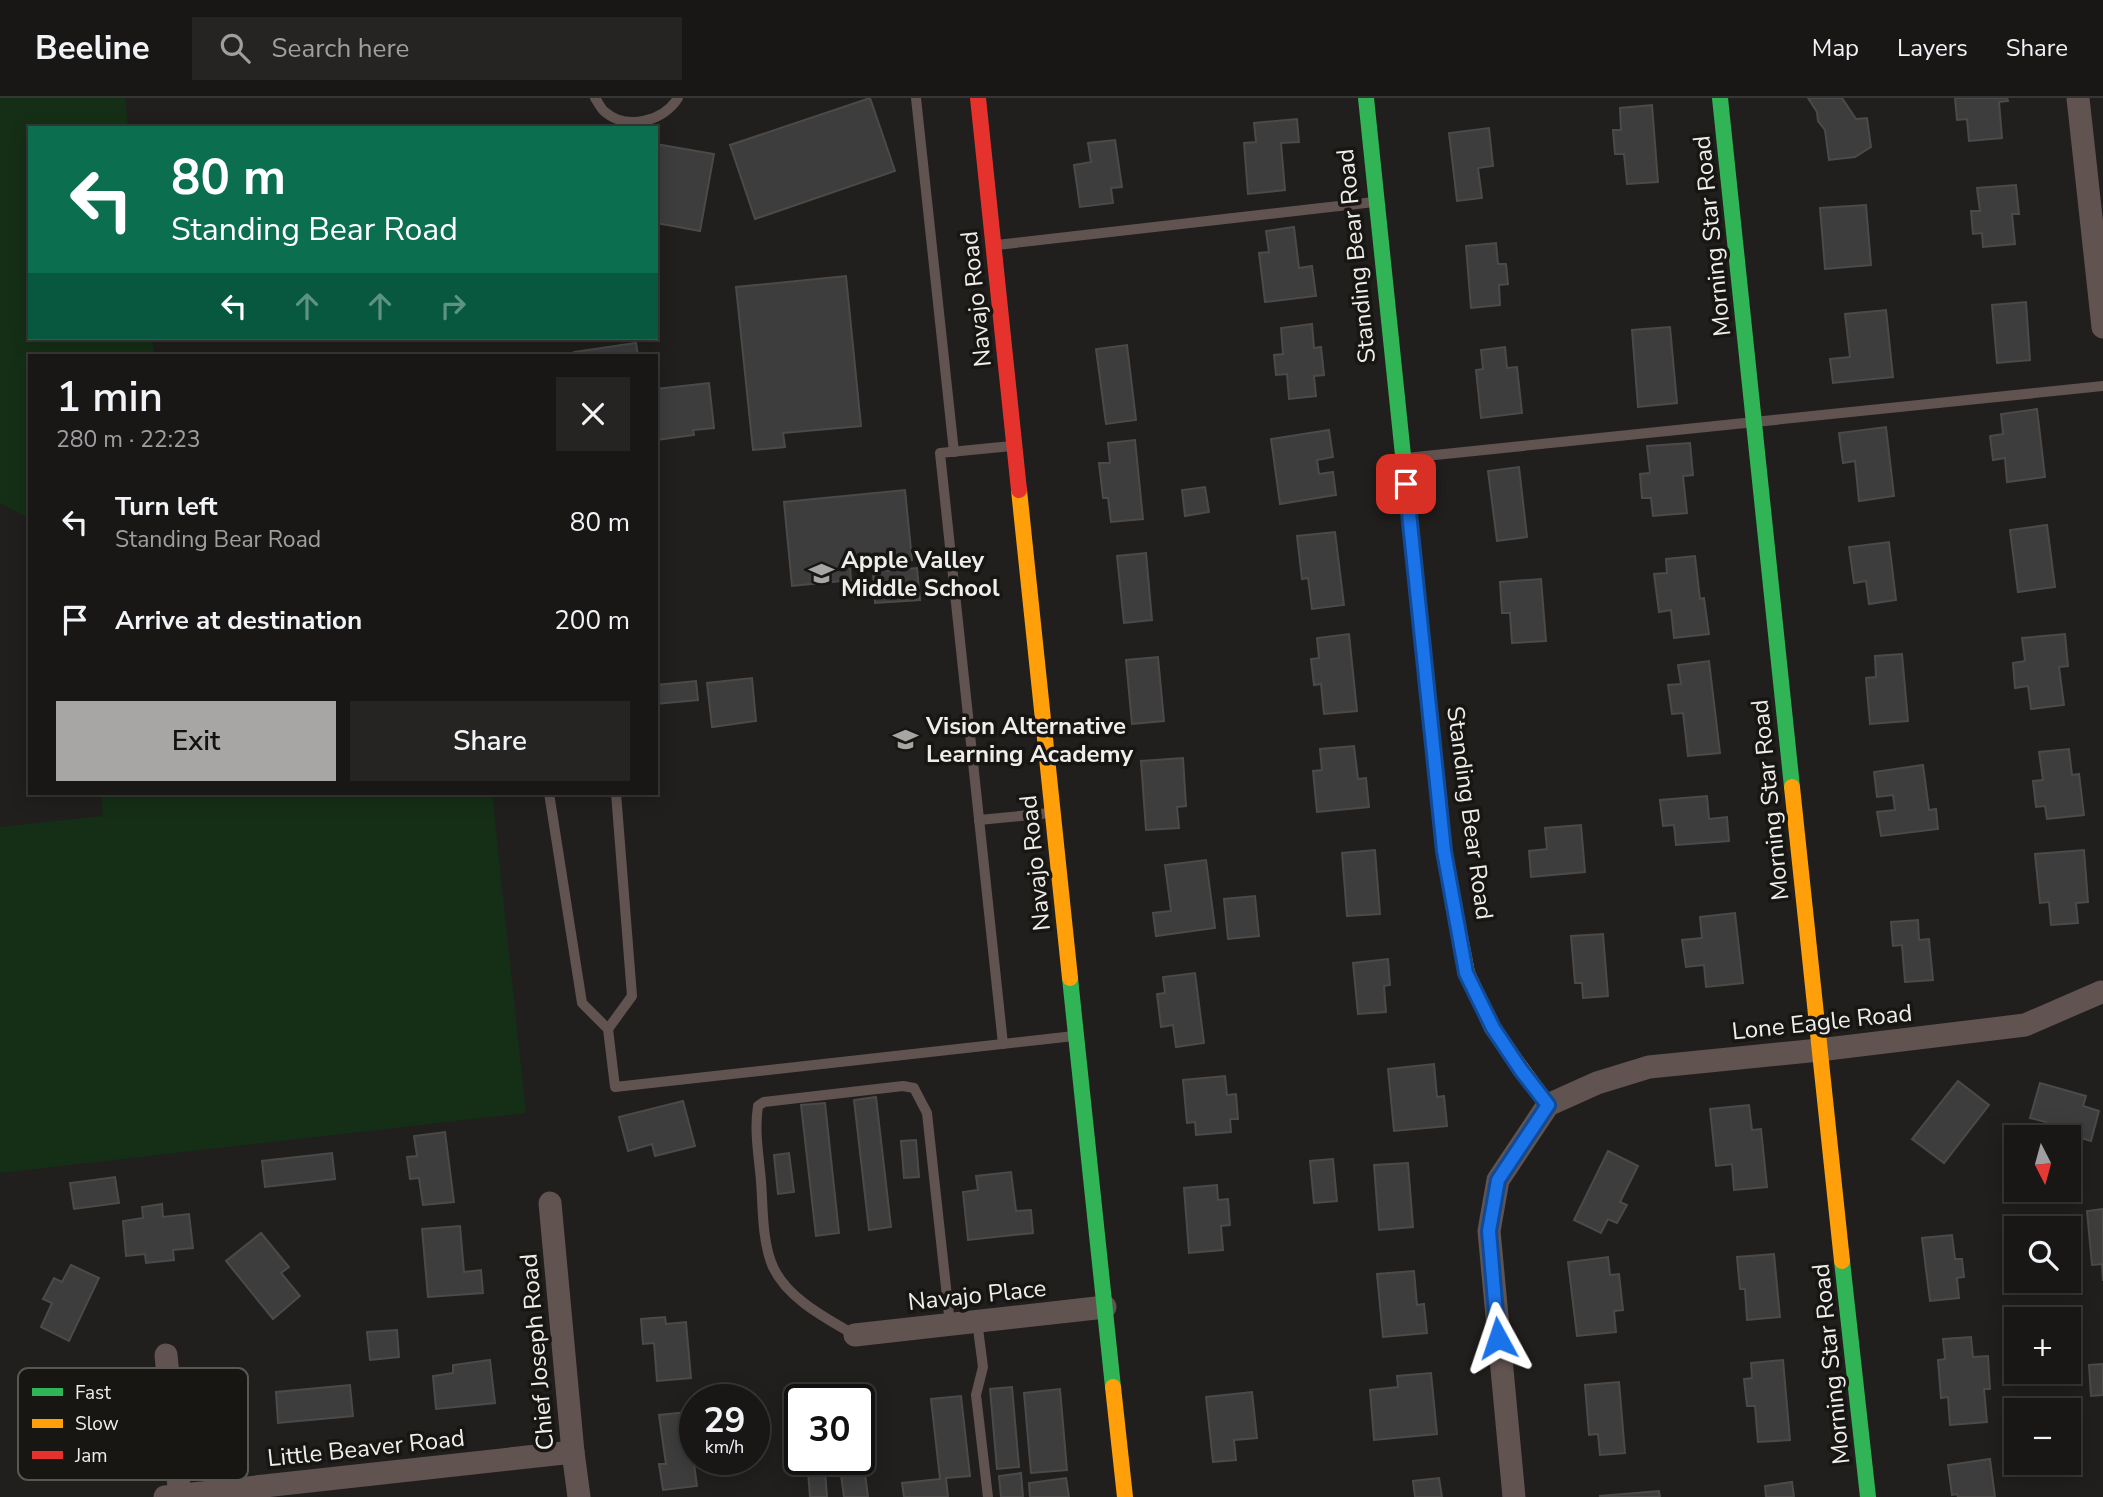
<!DOCTYPE html>
<html lang="en">
<head>
<meta charset="utf-8">
<style>
	:root { --surface:#181716; --page:#252423; --text:#f1f3f6; --muted:#9f9fa1; --line:#363635; --accent:#a7a6a4 }
	body { margin:0; font-family:"Nunito Sans",sans-serif; background:var(--page); color:var(--text); height:100vh; display:flex; flex-direction:column; font-size:26px; white-space:nowrap }
	* { box-sizing:border-box; margin:0 }
	p { font-size:23px; color:var(--muted) }
	.icon { flex:none; width:38px; height:38px; fill:none; stroke:currentColor; stroke-width:2; stroke-linecap:round; stroke-linejoin:round }
	.map { position:relative; flex:1; overflow:hidden }
	.drawer { position:absolute; left:28px; top:256px; width:630px; height:441px; display:flex; flex-direction:column; background:var(--surface); border-radius:0px; box-shadow:0 4px 18px #0003,0 0 0 2px var(--line) }
	.drawer>* { flex:none }
	.banner { position:absolute; left:28px; top:28px; width:630px; height:214px; border-radius:0px; box-shadow:0 4px 18px #0003,0 0 0 2px var(--line); background:#0b6e4f; color:#fff; overflow:hidden }
	.needle { width:46px; rotate:174deg }
	.buttons { position:absolute; left:2004px; top:1027px; display:grid; gap:14px }
	.buttons a { display:grid; place-items:center; width:77px; height:77px; border-radius:0px; background:var(--surface); box-shadow:0 4px 18px #0003,0 0 0 2px var(--line); font-size:35px }
	.speed { position:absolute; left:679px; top:1286px; display:flex; gap:14px; font-size:35px; font-weight:700; text-align:center }
	.speed>* { display:grid; place-content:center; width:91px; height:91px; border-radius:50%; background:var(--surface); box-shadow:0 4px 18px #0003,0 0 0 2px var(--line); line-height:1 }
	.speed small { font-size:18px; font-weight:400 }
	.speed .limit { border:4px solid #111; border-radius:10px; background:#fff; color:#111 }
	.pin { position:absolute; display:grid; place-items:center; width:60px; height:60px; color:#fff; margin:-30px; border-radius:14px; box-shadow:0 4px 10px #0006 }
	.me { position:absolute; width:77px; margin:-38px; rotate:355deg; stroke-linejoin:round; filter:drop-shadow(0 0 5px #0008) }
	.turn { display:flex; align-items:center; gap:24px; height:147px; padding:0 28px; font-size:32px }
	.turn .icon { width:91px; height:91px; stroke-width:2.5 }
	.turn b { display:block; font-size:49px; line-height:60px }
	.lanes { display:flex; align-items:center; height:66px; padding:0 28px; background:#0003; justify-content:center; gap:35px; direction:ltr }
	.lanes .off { opacity:.35 }
	.round { display:grid; place-items:center; flex:none; width:74px; height:74px; border-radius:0px; background:var(--page) }
	.summary { display:flex; align-items:center; justify-content:space-between; height:119px; padding:0 28px }
	h1 { font-size:42px; font-weight:600; line-height:52px }
	.primary-button { display:flex; gap:14px; margin-top:auto; padding:14px 28px }
	.primary-button a { flex:1; height:80px; border-radius:0px; background:var(--accent); color:#111; font-size:28px; font-weight:600; line-height:80px; text-align:center }
	.primary-button a+a { background:var(--page); color:var(--text) }
	ul { padding:0; list-style:none }
	li { display:flex; align-items:center; gap:21px; height:98px; padding:0 28px }
	li div { flex:1 }
	li b { display:block; font-size:26px }
	li em { font-style:normal }
	header { display:flex; align-items:center; gap:42px; box-sizing:border-box; height:98px; padding:0 35px; background:var(--surface); border-bottom:2px solid var(--line) }
	header strong { font-size:33px }
	nav { display:flex; gap:38px; margin-inline-start:auto; font-size:24px }
	.search { width:490px; height:63px; background:var(--page); display:flex; align-items:center; gap:18px; box-sizing:border-box; padding:0 24px; border-radius:0px; color:var(--muted); font-size:26px }
	.map>svg:first-child { display:block }
</style>
</head>
<body>
<header>
<strong>Beeline</strong>
<div class="search"><svg class="icon" aria-label="search" viewBox="0 0 24 24"><circle cx="10" cy="10" r="6"/><path d="M15 15l6 6"/></svg>Search here</div>
<nav><a>Map</a><a>Layers</a><a>Share</a></nav>
</header>
<div class="map">
<svg width="2103" height="1399" viewBox="0 0 2103 1399">
	<rect width="100%" height="100%" fill="#201f1d"/>
	<g fill="#152f16">
		<path d="M0 0H125L128 30H30V240H152L154 257H30V421L0 405Z"/>
		<path d="M101 695H492L526 1015 0 1075V729L103 718Z"/>
	</g>
	<g fill="#3e3d3d" stroke="#4b4a49" stroke-width="2">
		<path d="M870 0 895 73 755 121 730 47Z"/>
		<path d="M1808 0H1842L1856 21 1867 20 1871 49 1855 59 1829 62 1825 32 1818 23 1817 14Z"/>
		<path d="M1955 0H2007L2008 3 1999 4 2002 40 1969 43 1967 21 1957 22Z"/>
		<path d="M1652 7 1658 84 1627 86 1624 56H1615L1613 32H1621L1620 10Z"/>
		<path d="M1297 21 1299 44 1281 45 1285 92 1248 96 1244 45 1256 44 1254 25Z"/>
		<path d="M1489 30 1493 68 1478 70 1482 100 1457 103 1449 35Z"/>
		<path d="M1115 42 1122 89 1111 90 1113 105 1080 109 1074 67 1091 64 1088 45Z"/>
		<path d="M656 46 714 56 700 133 656 125Z"/>
		<path d="M2016 87 2019 116H2012L2015 146 1983 149 1982 135 1973 136 1971 113H1980L1977 90Z"/>
		<path d="M1866 107 1871 167 1825 171 1820 110Z"/>
		<path d="M1294 129 1299 170 1312 168 1316 198 1265 204 1259 155 1269 154 1266 133Z"/>
		<path d="M1496 145 1498 166H1506L1508 186 1499 187 1500 207 1471 210 1466 148Z"/>
		<path d="M846 178 861 328 783 335 785 349 753 352 736 189Z"/>
		<path d="M2026 204 2030 262 1997 265 1992 207Z"/>
		<path d="M1886 212 1893 279 1833 285 1830 261 1850 259 1845 216Z"/>
		<path d="M1312 226 1314 250 1321 249 1324 277 1314 278 1316 298 1289 301 1287 276 1276 277 1274 257 1283 256 1281 230Z"/>
		<path d="M1670 229 1677 305 1638 309 1632 232Z"/>
		<path d="M636 245 638 257H575L574 254Z"/>
		<path d="M1127 247 1136 322 1106 326 1096 251Z"/>
		<path d="M1505 249 1507 270 1517 269 1522 315 1481 320 1476 272 1483 271 1481 252Z"/>
		<path d="M709 285 714 330 693 332 694 337 656 342V291Z"/>
		<path d="M2037 311 2045 379 2007 384 2005 360 1993 362 1990 338 2003 336 2001 316Z"/>
		<path d="M1886 329 1894 398 1859 403 1855 363 1843 365 1839 335Z"/>
		<path d="M1329 332 1333 359 1317 362 1319 376 1333 374 1336 397 1280 406 1271 341Z"/>
		<path d="M1135 342 1143 421 1111 424 1108 400H1103L1099 365H1110L1108 345Z"/>
		<path d="M1690 345 1693 377 1683 378 1687 415 1653 418 1651 400H1642L1640 376 1650 375 1647 348Z"/>
		<path d="M1519 369 1527 439 1497 443 1488 373Z"/>
		<path d="M1205 389 1209 414 1185 418 1182 392Z"/>
		<path d="M905 392 912 462 850 468 851 482 792 488 784 404Z"/>
		<path d="M2047 427 2055 489 2018 494 2010 432Z"/>
		<path d="M1335 434 1344 507 1312 511 1308 480 1302 481 1297 438Z"/>
		<path d="M1889 444 1896 502 1869 506 1866 483 1854 485 1849 449Z"/>
		<path d="M1146 455 1152 522 1124 525 1117 458Z"/>
		<path d="M1695 458 1700 501 1704 500 1709 536 1674 540 1671 512 1659 514 1654 476 1667 475 1666 461Z"/>
		<path d="M917 470 920 502 875 505 873 474Z"/>
		<path d="M1541 481 1546 543 1512 545 1510 515H1502L1500 484Z"/>
		<path d="M1349 536 1357 613 1324 616 1321 586 1314 587 1311 561 1319 560 1317 540Z"/>
		<path d="M2065 536 2068 568 2059 569 2064 607 2031 611 2028 588 2015 590 2013 565 2025 563 2022 540Z"/>
		<path d="M1902 556 1908 623 1870 626 1866 580 1876 579 1875 558Z"/>
		<path d="M1158 559 1164 623 1132 626 1126 562Z"/>
		<path d="M1709 563 1720 655 1688 658 1683 615 1672 616 1668 587 1681 586 1678 567Z"/>
		<path d="M752 580 756 623 712 629 707 585Z"/>
		<path d="M696 583 698 602 656 606V587Z"/>
		<path d="M1354 648 1358 681 1366 680 1369 709 1317 714 1313 673 1322 672 1320 651Z"/>
		<path d="M2069 651 2072 677 2079 676 2084 717 2047 721 2045 708 2036 709 2033 683 2043 682 2039 654Z"/>
		<path d="M1183 660 1186 708 1177 709 1179 730 1146 732 1141 663Z"/>
		<path d="M1923 667 1929 712 1936 711 1938 731 1881 738 1877 714 1895 712 1893 697 1877 699 1874 674Z"/>
		<path d="M1707 698 1709 721 1727 719 1729 743 1676 747 1674 727 1663 728 1660 702Z"/>
		<path d="M1581 727 1585 774 1531 779 1529 753 1547 751 1545 730Z"/>
		<path d="M1375 752 1380 816 1347 818 1342 755Z"/>
		<path d="M2084 752 2088 804 2076 805 2078 825 2051 827 2049 804 2040 805 2035 756Z"/>
		<path d="M1206 762 1215 830 1156 838 1153 815 1171 813 1165 767Z"/>
		<path d="M1255 798 1259 838 1228 841 1224 801Z"/>
		<path d="M1735 815 1743 885 1706 889 1704 867 1686 869 1682 842 1702 840 1700 819Z"/>
		<path d="M1918 822 1919 842 1929 841 1933 882 1905 884 1902 847 1893 848 1891 824Z"/>
		<path d="M1603 836 1608 898 1583 900 1582 885H1575L1571 838Z"/>
		<path d="M1388 861 1390 887 1384 888 1386 914 1358 916 1353 865Z"/>
		<path d="M1195 875 1204 945 1176 949 1173 927 1161 929 1157 896 1165 895 1163 879Z"/>
		<path d="M1434 966 1437 999 1444 998 1447 1028 1394 1033 1388 971Z"/>
		<path d="M1225 978 1227 997 1236 996 1238 1021H1230L1231 1034 1196 1037 1195 1024 1187 1025 1183 982Z"/>
		<path d="M1958 983 1989 1007 1944 1065 1912 1041Z"/>
		<path d="M2040 985 2086 998 2083 1008 2099 1013 2091 1043 2071 1037 2069 1043 2068 1040H2055L2043 1036 2046 1024 2030 1020Z"/>
		<path d="M876 999 891 1129 869 1132 854 1002Z"/>
		<path d="M683 1003 695 1048 655 1058 652 1046 628 1053 619 1019Z"/>
		<path d="M825 1005 839 1135 816 1138 801 1007Z"/>
		<path d="M1749 1007 1752 1032 1761 1031 1767 1089 1734 1092 1732 1066 1716 1068 1710 1011Z"/>
		<path d="M445 1034 454 1104 423 1107 419 1080 410 1081 407 1059 417 1058 414 1038Z"/>
		<path d="M916 1042 919 1079 904 1080 901 1043Z"/>
		<path d="M1608 1053 1638 1068 1620 1104 1627 1107 1617 1125 1608 1121 1601 1135 1574 1122Z"/>
		<path d="M332 1055 335 1081 265 1089 262 1063Z"/>
		<path d="M789 1055 794 1094 778 1096 774 1057Z"/>
		<path d="M1333 1061 1337 1103 1314 1105 1310 1063Z"/>
		<path d="M1408 1065 1413 1129 1379 1132 1374 1067Z"/>
		<path d="M1011 1074 1016 1113 1031 1112 1033 1135 968 1142 963 1094 978 1092 976 1078Z"/>
		<path d="M115 1079 119 1105 74 1111 70 1085Z"/>
		<path d="M1217 1087 1218 1102 1228 1101 1230 1127 1221 1128 1223 1152 1189 1155 1184 1090Z"/>
		<path d="M162 1106 163 1119 189 1116 193 1150 173 1152 174 1162 146 1165 145 1156 126 1158 123 1123 143 1120 142 1109Z"/>
		<path d="M2103 1111V1183L2102 1166 2092 1167 2087 1113Z"/>
		<path d="M460 1128 464 1174 481 1172 483 1195 428 1199 422 1131Z"/>
		<path d="M261 1135 289 1169 281 1175 300 1198 273 1221 226 1163Z"/>
		<path d="M1952 1137 1955 1161H1962L1964 1179 1957 1180 1959 1200 1930 1203 1922 1140Z"/>
		<path d="M1774 1156 1780 1219 1747 1222 1745 1191H1740L1737 1159Z"/>
		<path d="M1608 1159 1610 1177 1619 1176 1623 1212 1614 1213 1616 1234 1577 1238 1568 1164Z"/>
		<path d="M71 1167 99 1180 69 1243 41 1229 52 1205 43 1201 54 1180 62 1184Z"/>
		<path d="M1414 1173 1417 1207 1424 1206 1427 1235 1383 1239 1377 1176Z"/>
		<path d="M665 1219 666 1226 686 1224 691 1280 657 1283 654 1245 643 1246 641 1221Z"/>
		<path d="M397 1232 399 1259 370 1262 367 1234Z"/>
		<path d="M1971 1239 1973 1259 1988 1258 1990 1291H1984L1987 1324 1950 1327 1948 1299 1941 1300 1938 1262 1945 1261 1943 1241Z"/>
		<path d="M490 1262 495 1305 436 1311 433 1278 453 1275V1267Z"/>
		<path d="M1783 1262 1790 1342 1758 1344 1755 1308H1747L1744 1281 1752 1280 1751 1265Z"/>
		<path d="M2103 1266V1297L2091 1298 2089 1267Z"/>
		<path d="M1431 1275 1437 1336 1374 1342 1370 1292 1398 1289 1397 1278Z"/>
		<path d="M1619 1284 1625 1355 1600 1357 1598 1336 1589 1337 1585 1287Z"/>
		<path d="M350 1287 353 1318 278 1325 276 1294Z"/>
		<path d="M1012 1289 1019 1369 997 1371 990 1291Z"/>
		<path d="M1060 1291 1067 1372 1031 1375 1024 1295Z"/>
		<path d="M1252 1294 1257 1340 1234 1342 1236 1362 1213 1364 1206 1299Z"/>
		<path d="M961 1298 970 1378 946 1380 948 1399H904L902 1385 940 1381 931 1301Z"/>
		<path d="M687 1314 697 1388 663 1392 659 1366H666L659 1317Z"/>
		<path d="M859 1329 868 1399H844L839 1362H859Z"/>
		<path d="M1990 1361 1995 1399H1958L1957 1396 1952 1397 1948 1367Z"/>
		<path d="M825 1372 827 1399H810L808 1373Z"/>
		<path d="M1021 1375 1023 1399H1001L999 1378Z"/>
		<path d="M1066 1380 1069 1399H1030L1029 1385Z"/>
		<path d="M1439 1380 1442 1399H1415L1413 1383Z"/>
		<path d="M1792 1384 1794 1399H1766L1765 1388Z"/>
		<path d="M1659 1393 1660 1399H1600V1398Z"/>
	</g>
	<g fill="none" stroke-linecap="round" stroke-linejoin="round">
		<g stroke="#615350" stroke-width="10">
			<path d="M595 0C598 4 601 11 605 14 627 33 664 23 678 0"/>
			<path d="M916 0 954 354"/>
			<path d="M997 147 1374 104"/>
			<path d="M1406 360 2103 288"/>
			<path d="M549 695 582 905 608 931 615 989 1074 938"/>
			<path d="M979 722 1050 715"/>
			<path d="M608 931 632 898 616 695"/>
			<path d="M1003 946 940 355 1012 348"/>
			<path d="M977 1223 983 1269 976 1297 988 1399"/>
			<path d="M855 1237C825 1220 783 1198 771 1164 762 1139 763 1109 761 1083 759 1059 754 1033 758 1008L764 1004 903 988 914 990 927 1015 950 1226"/>
		</g>
		<g stroke="#615350" stroke-width="23">
			<path d="M2078 0 2103 229"/>
			<path d="M550 1105 573 1354 579 1399"/>
			<path d="M855 1237 1105 1209"/>
			<path d="M166 1257 180 1399"/>
			<path d="M165 1399 573 1354"/>
			<path d="M1514 1399 1489 1133 1498 1082 1548 1007 1597 985 1649 969 1819 952 2025 927 2101 894"/>
		</g>
		<g stroke="#30b455" stroke-width="16">
			<path d="M1366 0 1410 425"/>
			<path d="M1720 0 1792 689"/>
			<path d="M1070 880 1113 1289"/>
			<path d="M1842 1163 1868 1399"/>
		</g>
		<g stroke="#ff9f0a" stroke-width="16">
			<path d="M1019 392 1070 880"/>
			<path d="M1792 689 1842 1163"/>
			<path d="M1460 839 1467 875 1492 930 1548 1007"/>
			<path d="M1113 1289 1125 1399"/>
		</g>
		<g stroke="#e5322d" stroke-width="16">
			<path d="M978 0 1019 392"/>
			<path d="M1410 425 1444 753 1460 839"/>
		</g>
	</g>
	<g fill="none" stroke-linecap="round" stroke-linejoin="round">
		<defs>
			<path id="route" d="M1406 386 1444 753 1466 875 1493 930 1521 972 1548 1007 1498 1082 1489 1133 1498 1240"/>
		</defs>
		<use href="#route" stroke="#114b97" stroke-width="18"/>
		<use href="#route" stroke="#1a73e8" stroke-width="12"/>
	</g>
	<defs>
		<symbol id="school-bare" viewBox="-9 -9 18 18"><path d="M0-5L7-2L0 1L-7-2ZM-4 1L0 2.5L4 1V4Q0 6-4 4Z" fill="#a7a6a4" stroke="#171613" stroke-width="2.5" paint-order="stroke"/></symbol>
	</defs>
	<g fill-rule="evenodd">
		<use href="#school-bare" x="804" y="458" width="35" height="35"/>
		<use href="#school-bare" x="888" y="624" width="35" height="35"/>
	</g>
	<g text-anchor="middle" dominant-baseline="central" stroke-width="7" stroke-linejoin="round" paint-order="stroke">
		<g font-size="24" fill="#efeeec" stroke="#171613">
			<text transform="translate(1712 138) rotate(-96)">Morning Star Road</text>
			<text transform="translate(1356 158) rotate(-96)">Standing Bear Road</text>
			<text transform="translate(976 201) rotate(-96)">Navajo Road</text>
			<text transform="translate(1770 702) rotate(-96)">Morning Star Road</text>
			<text transform="translate(1470 715) rotate(82)">Standing Bear Road</text>
			<text transform="translate(1035 765) rotate(-96)">Navajo Road</text>
			<text transform="translate(1822 924) rotate(-6)">Lone Eagle Road</text>
			<text transform="translate(977 1197) rotate(-6)">Navajo Place</text>
			<text transform="translate(537 1254) rotate(-95)">Chief Joseph Road</text>
			<text transform="translate(1831 1266) rotate(-96)">Morning Star Road</text>
			<text transform="translate(366 1350) rotate(-6)">Little Beaver Road</text>
		</g>
		<g font-size="24" font-weight="bold" fill="#efeeec" stroke="#171613" text-anchor="start">
			<text x="841" y="462">Apple Valley<tspan x="841" dy="28">Middle School</tspan></text>
			<text x="926" y="628">Vision Alternative<tspan x="926" dy="28">Learning Academy</tspan></text>
		</g>
	</g>
	<rect x="18" y="1270" width="230" height="112" rx="10" fill="#171613" stroke="#585754" stroke-width="2"/>
	<rect x="32" y="1290" width="31" height="8" fill="#30b455"/>
	<rect x="32" y="1321" width="31" height="9" fill="#ff9f0a"/>
	<rect x="32" y="1353" width="31" height="8" fill="#e5322d"/>
	<g font-size="19" fill="#efeeec">
		<text x="75" y="1301">Fast</text>
		<text x="75" y="1332">Slow</text>
		<text x="75" y="1364">Jam</text>
	</g>
</svg>
<div class="buttons">
<a><svg class="needle" viewBox="-14 -14 28 28"><path d="M0-13l5 13h-10z" fill="#e53935"/><path d="M0 13l5-13h-10z" fill="#9f9fa1"/></svg></a>
<a><svg class="icon" aria-label="search" viewBox="0 0 24 24"><circle cx="10" cy="10" r="6"/><path d="M15 15l6 6"/></svg></a>
<a>+</a>
<a>−</a>
</div>
<div class="speed"><div>29<small>km/h</small></div><div class="limit">30</div></div>
<div class="pin" style="left:1406px;top:386px;background:#d93025"><svg class="icon" aria-label="arrive" viewBox="0 0 24 24"><path d="M6 21V4h12l-3 4 3 4H6"/></svg></div>
<svg class="me" style="left:1498px;top:1240px" viewBox="-20 -20 40 40"><path d="M0-17L14 15 0 8-14 15z" fill="#1a73e8" stroke="#fff" stroke-width="4"/></svg>
<div class="banner">
<div class="turn"><svg class="icon" aria-label="left" viewBox="0 0 24 24"><path d="M17 20v-9H6M10 6l-5 5 5 5"/></svg><div><b>80 m</b>Standing Bear Road</div></div>
<div class="lanes"><svg class="icon" aria-label="left" viewBox="0 0 24 24"><path d="M17 20v-9H6M10 6l-5 5 5 5"/></svg><svg class="icon off" aria-label="ahead" viewBox="0 0 24 24"><path d="M12 20V5M6 11l6-6 6 6"/></svg><svg class="icon off" aria-label="ahead" viewBox="0 0 24 24"><path d="M12 20V5M6 11l6-6 6 6"/></svg><svg class="icon off" aria-label="right" viewBox="0 0 24 24"><path d="M7 20v-9h11M14 6l5 5-5 5"/></svg></div>
</div>
<section class="drawer">
<div class="summary"><div><h1>1 min</h1><p>280 m · 22:23</p></div><a class="round"><svg class="icon" aria-label="close" viewBox="0 0 24 24"><path d="M6 6l12 12M18 6L6 18"/></svg></a></div>
<ul>
<li><svg class="icon" aria-label="left" viewBox="0 0 24 24"><path d="M17 20v-9H6M10 6l-5 5 5 5"/></svg><div><b>Turn left</b><p>Standing Bear Road</p></div><em>80 m</em></li>
<li><svg class="icon" aria-label="arrive" viewBox="0 0 24 24"><path d="M6 21V4h12l-3 4 3 4H6"/></svg><div><b>Arrive at destination</b></div><em>200 m</em></li>
</ul>
<div class="primary-button"><a>Exit</a><a>Share</a></div>
</section>
</div>
</body>
</html>
